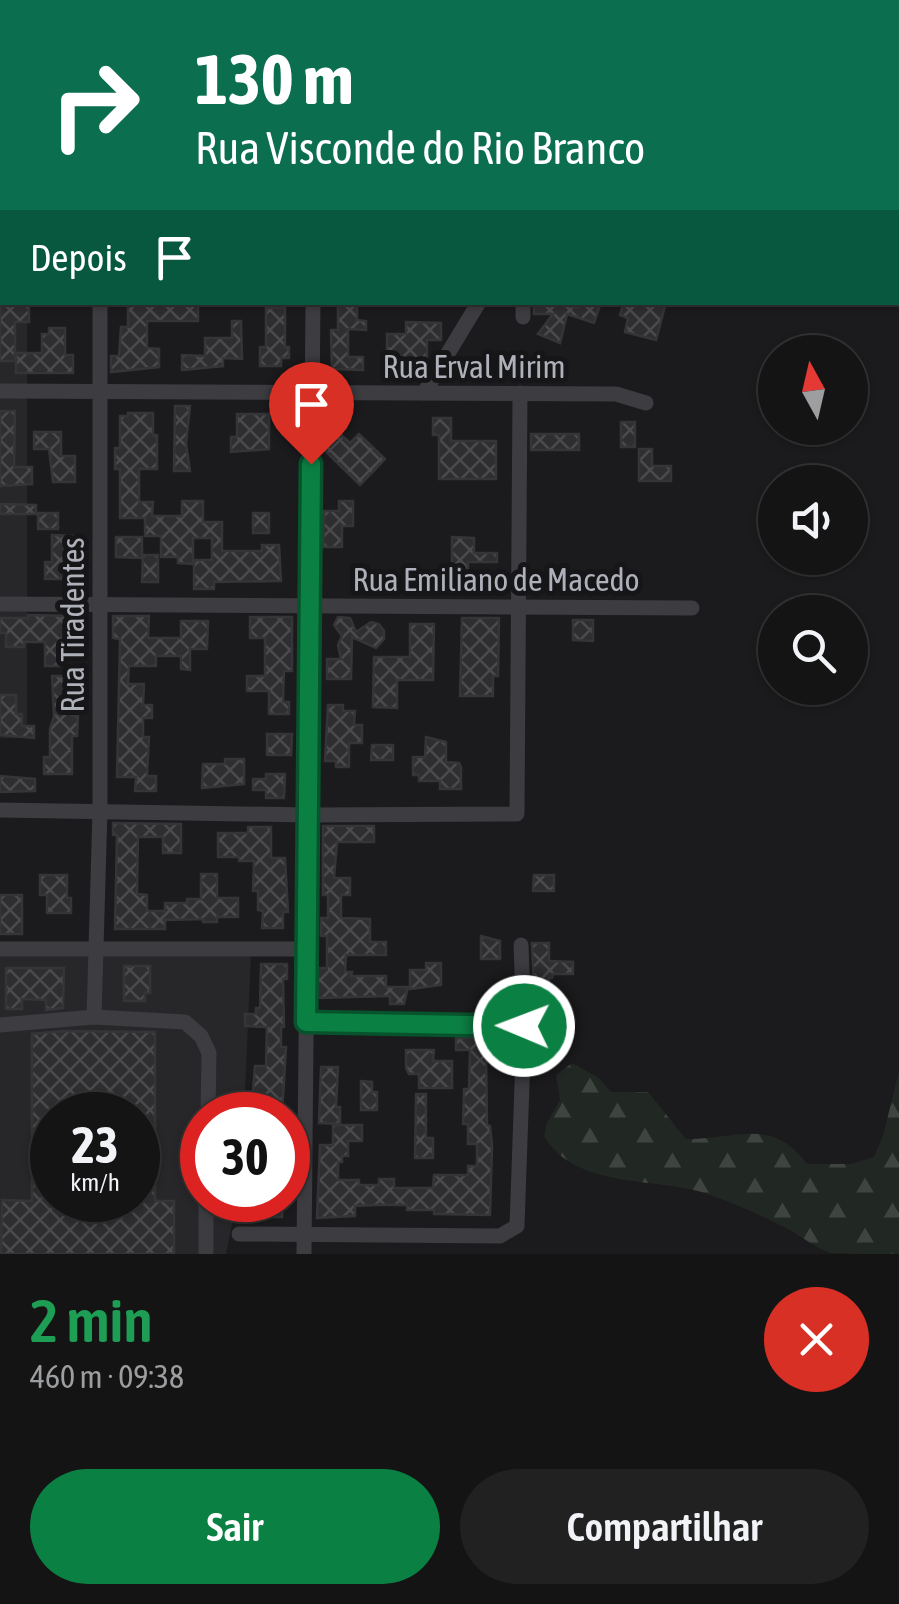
<!DOCTYPE html>
<html lang="pt">
<head>
<meta charset="utf-8">
<style>
	:root { --surface:#141415; --page:#212122; --text:#f1f3f6; --muted:#9d9ea0; --line:#333334; --accent:#0b8043 }
	body { margin:0; font-family:"Asap Condensed",sans-serif; background:var(--page); color:var(--text); height:100vh; display:flex; flex-direction:column; font-size:38px; white-space:nowrap }
	* { box-sizing:border-box; margin:0 }
	p { font-size:32px; color:var(--muted) }
	.icon { flex:none; width:55px; height:55px; fill:none; stroke:currentColor; stroke-width:2; stroke-linecap:round; stroke-linejoin:round }
	.map { position:relative; height:1254px; overflow:hidden }
	.drawer { display:flex; flex-direction:column; background:var(--surface); flex:1 }
	.drawer>* { flex:none }
	.banner { position:absolute; left:0px; top:0px; width:900px; height:305px; box-shadow:0 2px 8px #0004,0 0 0 2px var(--line); background:#0b6e4f; color:#fff; overflow:hidden }
	.needle { width:65px; rotate:352deg }
	.buttons { position:absolute; left:758px; top:335px; display:grid; gap:20px }
	.buttons a { display:grid; place-items:center; width:110px; height:110px; border-radius:50%; background:var(--surface); box-shadow:0 2px 8px #0004,0 0 0 2px var(--line); font-size:50px }
	.speed { position:absolute; left:30px; top:1092px; display:flex; gap:20px; font-size:50px; font-weight:700; text-align:center }
	.speed>* { display:grid; place-content:center; width:130px; height:130px; border-radius:50%; background:var(--surface); box-shadow:0 2px 8px #0004,0 0 0 2px var(--line); line-height:1 }
	.speed small { font-size:25px; font-weight:400 }
	.speed .limit { border:15px solid #d22; background:#fff; color:#111 }
	.pin { position:absolute; display:grid; place-items:center; width:85px; height:85px; color:#fff; margin:-102px -42px; border-radius:50% 50% 50% 0; rotate:-45deg; box-shadow:0 0 10px #0007 }
	.pin .icon { rotate:45deg }
	.me { position:absolute; width:110px; margin:-55px; rotate:271deg; stroke-linejoin:round; filter:drop-shadow(0 0 8px #0008) }
	.turn { display:flex; align-items:center; gap:35px; height:210px; padding:0 30px; font-size:45px }
	.turn .icon { width:130px; height:130px; stroke-width:2.5 }
	.turn b { display:block; font-size:70px; line-height:85px }
	.then { display:flex; align-items:center; height:95px; padding:0 30px; background:#0003; gap:20px; font-size:38px }
	.round { display:grid; place-items:center; flex:none; width:105px; height:105px; border-radius:52px; background:var(--page) }
	.head { display:flex; align-items:center; justify-content:space-between; height:170px; padding:0 30px }
	h1 { font-size:60px; font-weight:600; line-height:75px; color:#1e9e55 }
	.action { display:flex; gap:20px; margin-top:auto; padding:20px 30px }
	.action a { flex:1; height:115px; border-radius:60px; background:var(--accent); color:#fff; font-size:40px; font-weight:600; line-height:115px; text-align:center }
	.action a+a { background:var(--page); color:var(--text) }
	.map>svg:first-child { display:block }
</style>
</head>
<body>
<div class="map">
<svg width="899" height="1254" viewBox="0 0 899 1254">
	<defs>
		<pattern id="forest-firs" width="22" height="20" patternUnits="userSpaceOnUse" patternTransform="scale(2.5)"><rect width="22" height="20" fill="#212722"/><path d="M5 1l3.5 6h-7zM16 11l3.5 6h-7z" fill="#3f4440"/></pattern>
		<pattern id="building-cross-hatch" width="8" height="8" patternUnits="userSpaceOnUse" patternTransform="scale(2.5)"><rect width="8" height="8" fill="#2e2d30"/><path d="M0 0l8 8M0 8l8-8" fill="none" stroke="#4a494c"/></pattern>
	</defs>
	<rect width="100%" height="100%" fill="#1b1a1c"/>
	<g fill="#272629" fill-rule="evenodd">
		<path d="M0 0H26L2 2V302L27 303V738H0Z"/>
		<path d="M0 955H251L244 1115H202V1200H237L226 1254H0ZM52 1115H138V1200H52Z"/>
	</g>
	<path fill="url(#forest-firs)" d="M572 1063 599 1078 611 1092H648L686 1139C735 1140 772 1116 807 1164H851L874 1157 883 1136 899 1071V1254C879 1254 849 1254 830 1253 816 1248 802 1237 790 1230 763 1216 734 1203 705 1193 653 1177 575 1189 544 1136L547 1123 560 1100 556 1075Z"/>
	<g fill="url(#building-cross-hatch)" stroke="#353538" stroke-width="2.5" fill-rule="evenodd">
		<path d="M0 302H29V322H15V361H0Z"/>
		<path d="M128 302 198 306V321H147V348L159 349V367L111 372V356H119L121 327H128Z"/>
		<path d="M338 302H357V320L366 321V330L348 329V357H363V370L332 369 331 330H338Z"/>
		<path d="M534 302H555L578 308 579 302H601L594 323 567 314 560 343 538 334 553 314H534Z"/>
		<path d="M624 302H666L656 340 625 332 628 318 620 315Z"/>
		<path d="M266 308H285V347H289V358H281V366H260V347H266Z"/>
		<path d="M232 321H241L242 359 223 358V366L182 370V355L205 356V338H232Z"/>
		<path d="M406 322 441 323V340H427V357L400 360V356H387V334H406Z"/>
		<path d="M49 328H65V355H73V373H16V353H42V334H49Z"/>
		<path d="M175 406H190L186 444 190 471H174Z"/>
		<path d="M0 411H15L14 467H32V484L0 486Z"/>
		<path d="M128 413H153V435H157V469H139V502H153L152 516H182V501H203V522H222V551H262V545H279L281 581 214 582V589H194V560H212V538H193V564L178 563V557H161V536H145V518H120V469H115V448H120V416H128Z"/>
		<path d="M237 414H269V449L231 452V437H237Z"/>
		<path d="M433 418H451V441H496V479H439V435H433Z"/>
		<rect x="621" y="422" width="14" height="25"/>
		<path d="M337 431 350 443 359 434 385 459 360 485 323 449Z"/>
		<path d="M34 432H61V456H75V482H53L49 449H34Z"/>
		<rect x="531" y="434" width="48" height="16"/>
		<path d="M639 449H652V466H671V481H639Z"/>
		<path d="M339 501H353V526H342V547H323L324 511H339Z"/>
		<path d="M0 504 36 505V514H0Z"/>
		<rect x="38" y="513" width="20" height="16"/>
		<rect x="253" y="513" width="16" height="20"/>
		<path d="M52 535 75 536V565H79V588H66V579H45V562H52Z"/>
		<path d="M116 537H142V558L116 557Z"/>
		<path d="M452 537 474 538V553H497V562H468V575L452 576Z"/>
		<path d="M143 555H158V582H142Z"/>
		<path d="M28 615 73 616V650H59V666H45V642H24V647H6V633H0V618H28Z"/>
		<path d="M113 616H149L148 638H181V621H208L207 649H190V670L181 669V656H156V666H129L128 684H144L143 705H152V718H143V737H149L147 776H156V791H135L136 777H117L120 639 113 638Z"/>
		<path d="M250 617H292V671H284L283 702H289V714H269V691H247V676H265V638H250Z"/>
		<path d="M338 617 350 618 356 632 371 622 379 624 384 631V639L376 648 352 637 351 679H327V659H341L338 645 342 636 334 625Z"/>
		<path d="M462 618H499L498 676H493V696H460Z"/>
		<path d="M573 620H593V641L573 640Z"/>
		<path d="M410 624H434L433 680H397V708L373 707 374 657H410Z"/>
		<path d="M52 676H75L72 716H78L77 736H72V774H44V757H50V729L54 716Z"/>
		<path d="M0 695H16V714H22V726H34V738L0 735Z"/>
		<path d="M328 705H343V711H355L354 725H362V743H349V767H336V761H325Z"/>
		<path d="M267 734H292L291 755H267Z"/>
		<path d="M426 737 446 742V762L459 763 461 767V789H440V781H419V775H413V757H425Z"/>
		<path d="M372 745H393V760H371Z"/>
		<path d="M225 759H244V784L202 788 203 764H225Z"/>
		<path d="M266 774H285L284 798H266V790H253V779H266Z"/>
		<path d="M0 776 35 779V791L0 792Z"/>
		<path d="M113 823 181 824V853H163V837H138L137 894 147 895V911H165V903H187V899H201V874H217V898H238V917H217V922H203V919L165 920V929H115L117 835H113Z"/>
		<path d="M323 826H374V842H337L334 878H350V895H341V918L370 919V942H386V955H346L345 972H352L351 976H386V987H408L404 1004H390V996L318 998V968H327V936H321V918H328V895H323Z"/>
		<path d="M248 827H271V858H285L288 912H283V928H262L263 911 258 910V891H253L254 861H239V857H218V833H248Z"/>
		<path d="M40 875H67V898H71V913H47V895H40Z"/>
		<path d="M534 875H554V891H533Z"/>
		<rect x="0" y="895" width="22" height="39"/>
		<path d="M481 936 500 941V959H481Z"/>
		<path d="M532 943H549V961L573 962V974H553L552 978H549V997H554V1010H535Z"/>
		<path d="M426 963H441V985L410 989V970H426Z"/>
		<path d="M261 964H287V979H283L284 1027H281V1047H286L282 1115H262V1103H252L255 1066H266L267 1027 245 1026V1014H256V1008H260Z"/>
		<path d="M124 966H150V993H145V1001H124Z"/>
		<path d="M6 968H64L63 1008 46 1010V1000L22 999V1009H6Z"/>
		<path d="M64 1031 155 1032V1201H174V1254H1L2 1200 32 1201V1034ZM52 1115H138V1200H52Z"/>
		<path d="M456 1038H497V1054H486L487 1125 490 1126 492 1146 490 1215 434 1214V1210H407V1205H376L355 1206V1216L317 1218 320 1145H333V1125H362V1141H348V1156H342V1162H338V1180H359V1185H379V1179H394V1188H433L434 1175H468V1166H477V1144H468V1124H463L464 1089H469L470 1050H456Z"/>
		<path d="M406 1050H434L433 1061H452V1088H419V1074H409L406 1068Z"/>
		<path d="M321 1067H338L336 1107H340V1124L319 1123Z"/>
		<path d="M361 1081 372 1082V1092H377V1110H361Z"/>
		<path d="M416 1094H426V1138H433V1158H415Z"/>
		<path d="M283 1200 282 1217H257V1211H235L236 1201Z"/>
	</g>
	<g fill="none" stroke-linecap="round" stroke-linejoin="round">
		<g stroke="#3c3c41" stroke-width="15">
			<path d="M528 0V2"/>
			<path d="M102 2V0"/>
			<path d="M315 2 316 0"/>
			<path d="M736 2V0"/>
			<path d="M0 174H2"/>
			<path d="M898 176H899"/>
			<path d="M523 317V302"/>
			<path d="M0 391 616 394 646 403"/>
			<path d="M424 393 479 302"/>
			<path d="M0 604 692 608"/>
			<path d="M0 810 308 815 517 814 520 393"/>
			<path d="M0 949H307"/>
			<path d="M94 1017 100 810V302"/>
			<path d="M306 1022 524 1027"/>
			<path d="M0 1025 94 1017 185 1022 201 1036 209 1053 208 1115"/>
			<path d="M239 1234 500 1236 517 1226 524 1027 521 945"/>
			<path d="M206 1254V1200"/>
			<path d="M304 1254 313 302"/>
		</g>
	</g>
	<g fill="none" stroke-linecap="round" stroke-linejoin="round">
		<defs>
			<path id="route" d="M311 464 306 1022 524 1026"/>
		</defs>
		<use href="#route" stroke="#07532c" stroke-width="25"/>
		<use href="#route" stroke="#0b8043" stroke-width="18"/>
	</g>
	<g text-anchor="middle" dominant-baseline="central" stroke-width="10" stroke-linejoin="round" paint-order="stroke">
		<g font-size="32" fill="#aeb0ba" stroke="#161517">
			<text x="474" y="366">Rua Erval Mirim</text>
			<text x="496" y="579">Rua Emiliano de Macedo</text>
			<text transform="translate(72 625) rotate(-90)">Rua Tiradentes</text>
		</g>
	</g>
</svg>
<div class="buttons">
<a><svg class="needle" viewBox="-14 -14 28 28"><path d="M0-13l5 13h-10z" fill="#e53935"/><path d="M0 13l5-13h-10z" fill="#9d9ea0"/></svg></a>
<a><svg class="icon" aria-label="sound" viewBox="0 0 24 24"><path d="M4 9h4l5-4v14l-5-4H4zM17 9q2 3 0 6"/></svg></a>
<a><svg class="icon" aria-label="search" viewBox="0 0 24 24"><circle cx="10" cy="10" r="6"/><path d="M15 15l6 6"/></svg></a>
</div>
<div class="speed"><div>23<small>km/h</small></div><div class="limit">30</div></div>
<div class="pin" style="left:311px;top:464px;background:#d93025"><svg class="icon" aria-label="arrive" viewBox="0 0 24 24"><path d="M6 21V4h12l-3 4 3 4H6"/></svg></div>
<svg class="me" style="left:524px;top:1026px" viewBox="-20 -20 40 40"><circle r="17" fill="#0b8043" stroke="#fff" stroke-width="3"/><path d="M0-11L8 9 0 5-8 9z" fill="#fff"/></svg>
<div class="banner">
<div class="turn"><svg class="icon" aria-label="right" viewBox="0 0 24 24"><path d="M7 20v-9h11M14 6l5 5-5 5"/></svg><div><b>130 m</b>Rua Visconde do Rio Branco</div></div>
<div class="then">Depois<svg class="icon" aria-label="arrive" viewBox="0 0 24 24"><path d="M6 21V4h12l-3 4 3 4H6"/></svg></div>
</div>
</div>
<section class="drawer">
<div class="head"><div><h1>2 min</h1><p>460 m · 09:38</p></div><a class="round" style="background:#d93025;color:#fff"><svg class="icon" aria-label="close" viewBox="0 0 24 24"><path d="M6 6l12 12M18 6L6 18"/></svg></a></div>
<div class="action"><a>Sair</a><a>Compartilhar</a></div>
</section>
</body>
</html>
